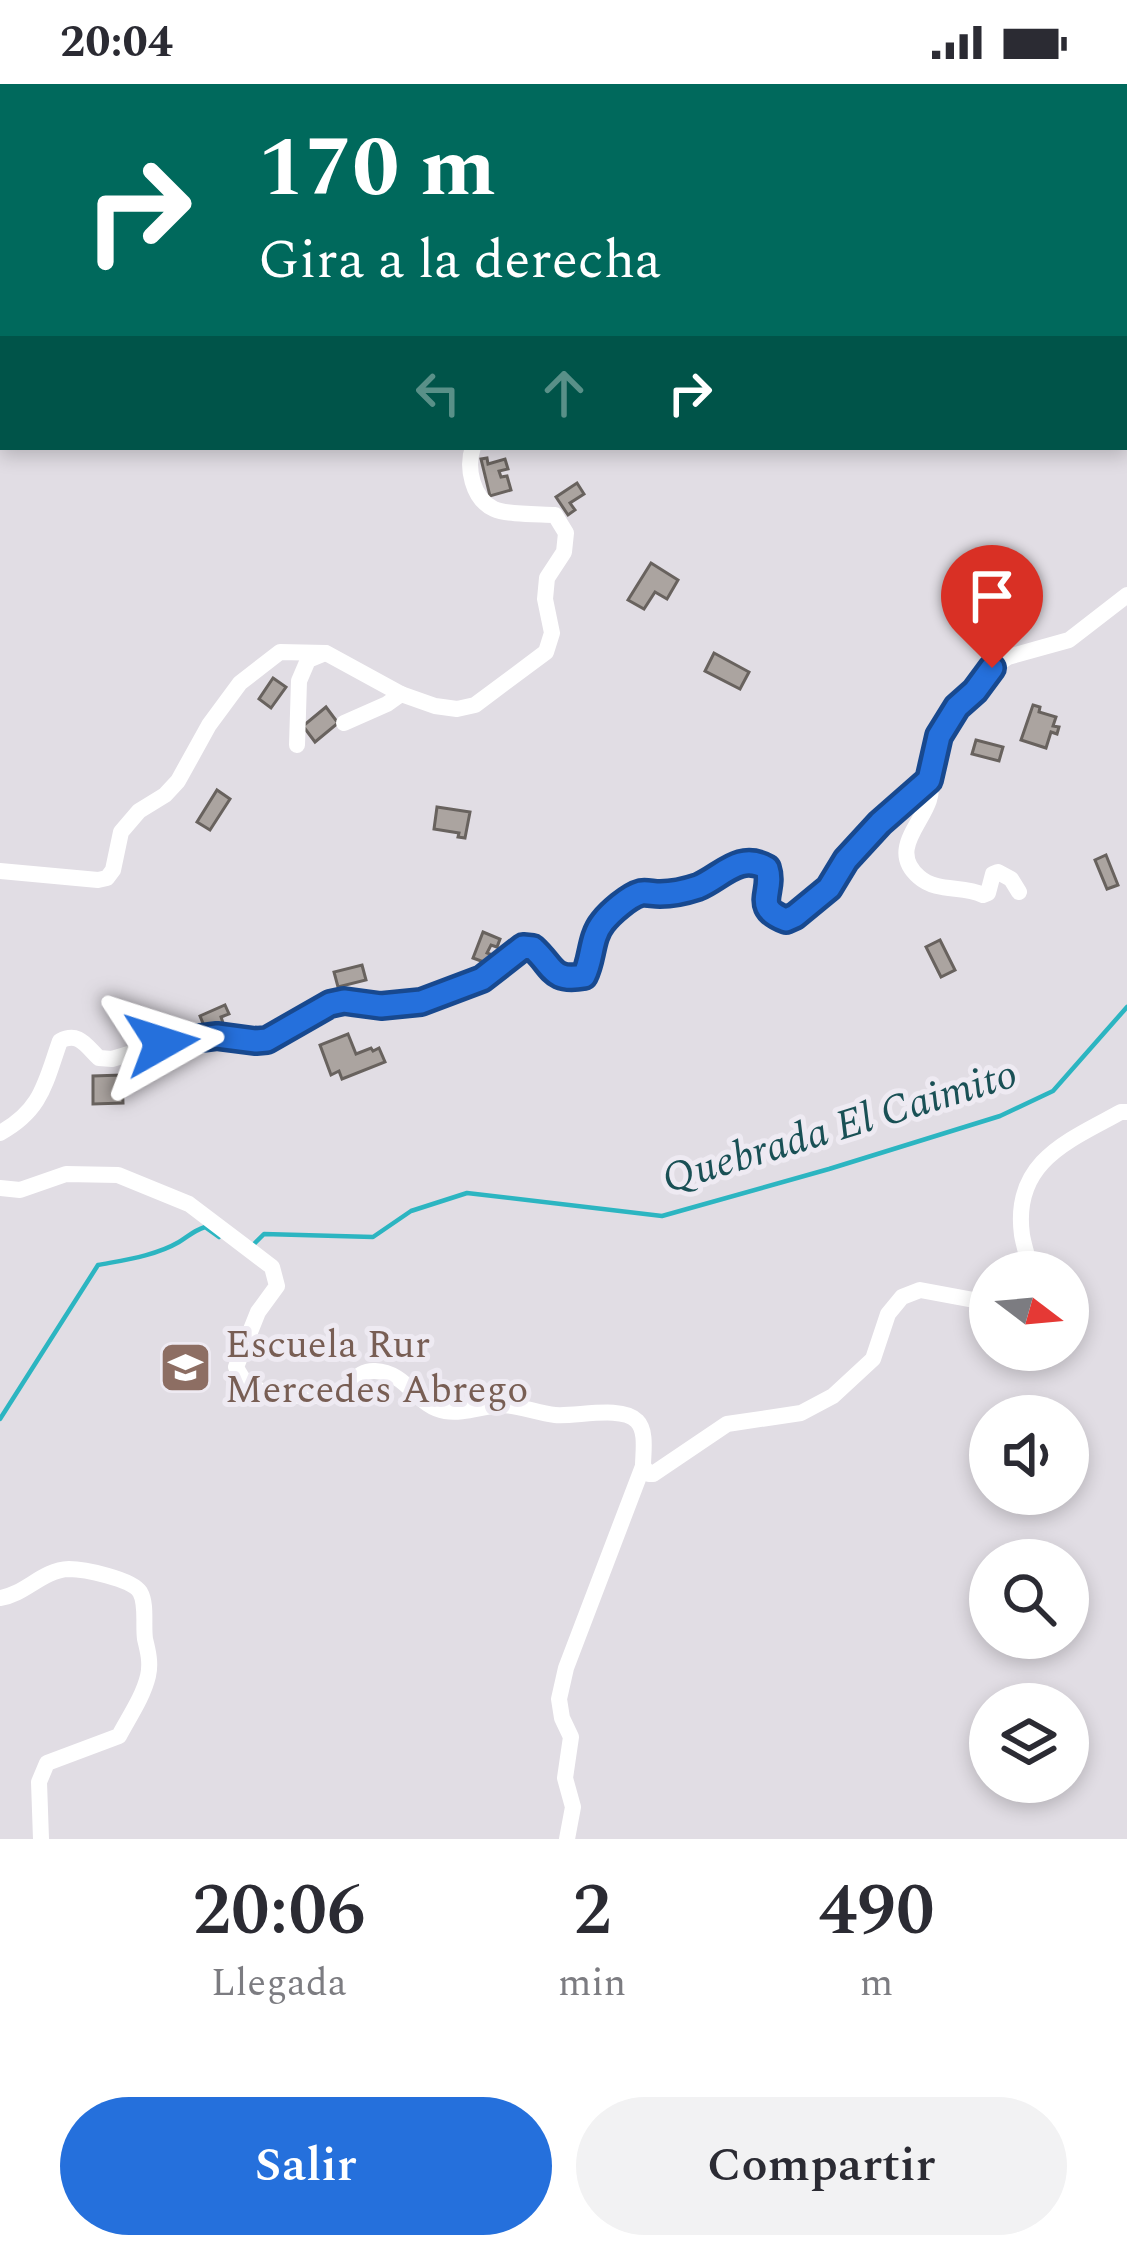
<!DOCTYPE html>
<html lang="es">
<head>
<meta charset="utf-8">
<style>
	:root { --surface:#fff; --page:#f2f2f3; --text:#2b2b33; --muted:#7c7c81; --accent:#2570dc }
	body { margin:0; font-family:Spectral,serif; background:var(--page); color:var(--text); height:100vh; display:flex; flex-direction:column; font-size:45px; white-space:nowrap }
	* { box-sizing:border-box; margin:0 }
	p { font-size:39px; color:var(--muted) }
	.icon { flex:none; width:66px; height:66px; fill:none; stroke:currentColor; stroke-width:2; stroke-linecap:round; stroke-linejoin:round }
	.map { position:relative; height:1755px; overflow:hidden }
	.details { display:flex; flex-direction:column; background:var(--surface); flex:1 }
	.details>* { flex:none }
	.banner { position:absolute; left:0px; top:0px; width:1128px; height:366px; box-shadow:0 6px 18px #0003; background:#00695c; color:#fff; overflow:hidden }
	.needle { width:78px; rotate:106deg }
	.controls { position:absolute; left:969px; top:1167px; display:grid; gap:24px }
	.controls a { display:grid; place-items:center; width:120px; height:120px; border-radius:50%; background:var(--surface); box-shadow:0 6px 18px #0003; font-size:60px }
	.pin { position:absolute; display:grid; place-items:center; width:102px; height:102px; color:#fff; margin:-123px -51px; border-radius:50% 50% 50% 0; rotate:-45deg; box-shadow:0 0 12px #0007 }
	.pin .icon { rotate:45deg }
	.me { position:absolute; width:132px; margin:-66px; rotate:84deg; stroke-linejoin:round; filter:drop-shadow(0 0 9px #0008) }
	.turn { display:flex; align-items:center; gap:42px; height:252px; padding:0 60px; font-size:54px }
	.turn .icon { width:156px; height:156px; stroke-width:2.5 }
	.turn b { display:block; font-size:84px; line-height:102px }
	.lanes { display:flex; align-items:center; height:114px; padding:0 60px; background:#0003; justify-content:center; gap:60px; direction:ltr }
	.lanes .off { opacity:.35 }
	.eta { display:flex; justify-content:space-evenly; align-items:center; height:204px; text-align:center }
	.eta b { font-size:72px; font-weight:600; line-height:84px }
	.cta { display:flex; gap:24px; margin-top:auto; padding:24px 60px }
	.cta a { flex:1; height:138px; border-radius:72px; background:var(--accent); color:#fff; font-size:48px; font-weight:600; line-height:138px; text-align:center }
	.cta a+a { background:var(--page); color:var(--text) }
	.status { display:flex; justify-content:space-between; align-items:center; height:84px; padding:0 60px; background:var(--surface); direction:ltr }
	.status svg { height:33px; fill:currentColor }
	.map>svg:first-child { display:block }
</style>
</head>
<body>
<div class="status"><b>20:04</b><svg viewBox="0 0 49 12"><path d="M0 12V9h3v3zM5 12V6h3v6zM10 12V3h3v9zM15 12V0h3v12zM26 1h20v11H26zM47 4h2v5h-2z"/></svg></div>
<div class="map">
<svg width="1127" height="1755" viewBox="0 0 1127 1755">
	<rect width="100%" height="100%" fill="#e1dde4"/>
	<g fill="none" stroke-linecap="round" stroke-linejoin="round">
		<g stroke="#2cb5c1" stroke-width="4.5">
			<path d="M725 0 727 3"/>
			<path d="M115 3 118 0"/>
			<path d="M919 3H940"/>
			<path d="M1109 3 1122 0"/>
			<path d="M0 119 3 116"/>
			<path d="M254 1160 264 1150 373 1153 411 1127 467 1109 662 1132 829 1085 1000 1032 1053 1007 1127 923"/>
			<path d="M0 1335 98 1181C124 1176 155 1172 179 1158 189 1152 193 1147 205 1143L219 1153"/>
		</g>
	</g>
	<g fill="#aba4a0" stroke="#68625e" stroke-width="3">
		<path d="M487 374 488 380 505 375 508 385 499 387 501 393 507 392 511 406 490 412 481 375Z"/>
		<path d="M577 399 584 410 570 419 575 426 568 431 556 413Z"/>
		<path d="M651 479 678 496 667 515 655 508 644 525 628 516Z"/>
		<path d="M714 569 749 588 740 605 705 587Z"/>
		<path d="M273 594 286 603 271 624 259 615Z"/>
		<path d="M1033 621 1040 623 1039 628 1056 633 1053 642 1059 643 1057 650 1051 648 1046 664 1021 656Z"/>
		<path d="M326 623 338 639 315 658 303 642Z"/>
		<path d="M976 656 1003 663 999 677 972 670Z"/>
		<path d="M217 706 230 715 210 746 197 738Z"/>
		<path d="M437 723 470 728 465 754 458 753 459 749 434 745Z"/>
		<path d="M1106 771 1118 801 1107 805 1095 776Z"/>
		<path d="M483 848 500 855 497 863 491 861 487 869 495 872 492 881 473 874Z"/>
		<path d="M940 856 955 886 941 893 926 863Z"/>
		<path d="M362 881 366 896 338 903 334 888Z"/>
		<path d="M225 921 229 930 221 933 224 942 207 949 200 932Z"/>
		<path d="M348 950 356 970 371 964 373 967 379 964 385 978 342 995 339 987 331 991 320 961Z"/>
		<path d="M122 991 123 1019 93 1020V992Z"/>
	</g>
	<g fill="none" stroke-linecap="round" stroke-linejoin="round">
		<g stroke="#fff" stroke-width="16">
			<path d="M870 0 871 3"/>
			<path d="M344 639 387 620 401 610"/>
			<path d="M297 661 299 597 308 576 325 569"/>
			<path d="M929 696C942 728 881 760 919 793 937 809 963 801 983 811L988 809 993 790 998 788 1011 795 1019 808"/>
			<path d="M0 787 98 796 107 794 113 786 121 748 139 727 165 711 178 697 209 641 240 599 280 568 326 569 401 610 435 622 457 625 475 621 546 568 552 549 545 515 547 494 564 468 566 449 555 431C540 430 507 431 494 425 472 415 466 383 473 363"/>
			<path d="M0 1049C42 1026 45 999 60 957 79 947 86 962 99 974L112 975 162 960 205 954 267 956 330 920 343 917 381 922 413 921 482 895 523 863 533 864C553 883 552 898 583 892 591 878 590 866 595 852 602 833 622 821 639 809 658 810 677 810 696 803 722 794 738 768 767 784 772 799 763 812 769 827L786 836 795 833 829 804 846 776 860 760 929 696 939 651 957 623 975 607 992 584 1008 573 1069 556 1127 511"/>
			<path d="M0 1104 20 1106 66 1090 118 1091 189 1120 272 1183 277 1202 258 1228 236 1283C239 1289 242 1295 247 1299 262 1313 317 1315 336 1308 352 1303 356 1286 375 1287 407 1288 417 1323 445 1327 464 1330 482 1322 501 1321 519 1321 537 1329 555 1331 576 1333 622 1321 637 1337 647 1347 643 1369 643 1382L566 1584 559 1615 562 1634 571 1653 565 1694 573 1723 567 1755"/>
			<path d="M1030 1188C1029 1176 1024 1163 1022 1151 1012 1078 1068 1057 1121 1028H1127"/>
			<path d="M643 1382 649 1390H653L727 1340 801 1329 833 1312 873 1275 888 1230 902 1213 920 1206 990 1219"/>
			<path d="M0 1514C26 1510 42 1486 69 1485 84 1485 132 1495 140 1508 147 1520 143 1540 145 1555 148 1567 151 1579 148 1592 143 1613 129 1633 119 1652L47 1679 39 1698 41 1755"/>
		</g>
	</g>
	<g fill="none" stroke-linecap="round" stroke-linejoin="round">
		<defs>
			<path id="route" d="M162 959 217 952 256 957 267 956 330 920 344 917 381 922 421 918 482 895 523 863 533 864C554 883 551 898 584 892 593 875 590 854 603 838 610 829 629 812 641 809 647 808 653 810 660 810 672 810 686 807 698 803 722 793 739 768 767 784 775 808 751 823 786 836L795 832 829 804 846 776 880 739 929 696 939 652 957 623 975 607 992 584"/>
		</defs>
		<use href="#route" stroke="#18498f" stroke-width="30"/>
		<use href="#route" stroke="#2570dc" stroke-width="21"/>
	</g>
	<defs>
		<symbol id="school-square" viewBox="-11 -11 22 22"><rect x="-9" y="-9" width="18" height="18" rx="4" fill="#8d6e63" stroke="#eeeaf2"/><path d="M0-5L7-2L0 1L-7-2ZM-4 1L0 2.5L4 1V4Q0 6-4 4Z" fill="#fff"/></symbol>
	</defs>
	<g fill-rule="evenodd">
		<use href="#school-square" x="156" y="1254" width="59" height="59"/>
	</g>
	<g text-anchor="middle" dominant-baseline="central" stroke-width="10" stroke-linejoin="round" paint-order="stroke">
		<g font-size="39" fill="#785e54" stroke="#eeeaf2" text-anchor="start">
			<text x="225" y="1261">Escuela Rur<tspan x="225" dy="45">Mercedes Abrego</tspan></text>
		</g>
		<g font-size="42" font-style="italic" fill="#195055" stroke="#eeeaf2">
			<text transform="translate(840 1043) rotate(-17)">Quebrada El Caimito</text>
		</g>
	</g>
</svg>
<div class="controls">
<a><svg class="needle" viewBox="-14 -14 28 28"><path d="M0-13l5 13h-10z" fill="#e53935"/><path d="M0 13l5-13h-10z" fill="#7c7c81"/></svg></a>
<a><svg class="icon" aria-label="sound" viewBox="0 0 24 24"><path d="M4 9h4l5-4v14l-5-4H4zM17 9q2 3 0 6"/></svg></a>
<a><svg class="icon" aria-label="search" viewBox="0 0 24 24"><circle cx="10" cy="10" r="6"/><path d="M15 15l6 6"/></svg></a>
<a><svg class="icon" aria-label="layers" viewBox="0 0 24 24"><path d="M12 4l9 5-9 5-9-5zM3 14l9 5 9-5"/></svg></a>
</div>
<div class="pin" style="left:992px;top:584px;background:#d93025"><svg class="icon" aria-label="arrive" viewBox="0 0 24 24"><path d="M6 21V4h12l-3 4 3 4H6"/></svg></div>
<svg class="me" style="left:162px;top:959px" viewBox="-20 -20 40 40"><path d="M0-17L14 15 0 8-14 15z" fill="#2570dc" stroke="#fff" stroke-width="4"/></svg>
<div class="banner">
<div class="turn"><svg class="icon" aria-label="right" viewBox="0 0 24 24"><path d="M7 20v-9h11M14 6l5 5-5 5"/></svg><div><b>170 m</b>Gira a la derecha</div></div>
<div class="lanes"><svg class="icon off" aria-label="left" viewBox="0 0 24 24"><path d="M17 20v-9H6M10 6l-5 5 5 5"/></svg><svg class="icon off" aria-label="ahead" viewBox="0 0 24 24"><path d="M12 20V5M6 11l6-6 6 6"/></svg><svg class="icon" aria-label="right" viewBox="0 0 24 24"><path d="M7 20v-9h11M14 6l5 5-5 5"/></svg></div>
</div>
</div>
<section class="details">
<div class="eta">
<div><b>20:06</b><p>Llegada</p></div>
<div><b>2</b><p>min</p></div>
<div><b>490</b><p>m</p></div>
</div>
<div class="cta"><a>Salir</a><a>Compartir</a></div>
</section>
</body>
</html>
